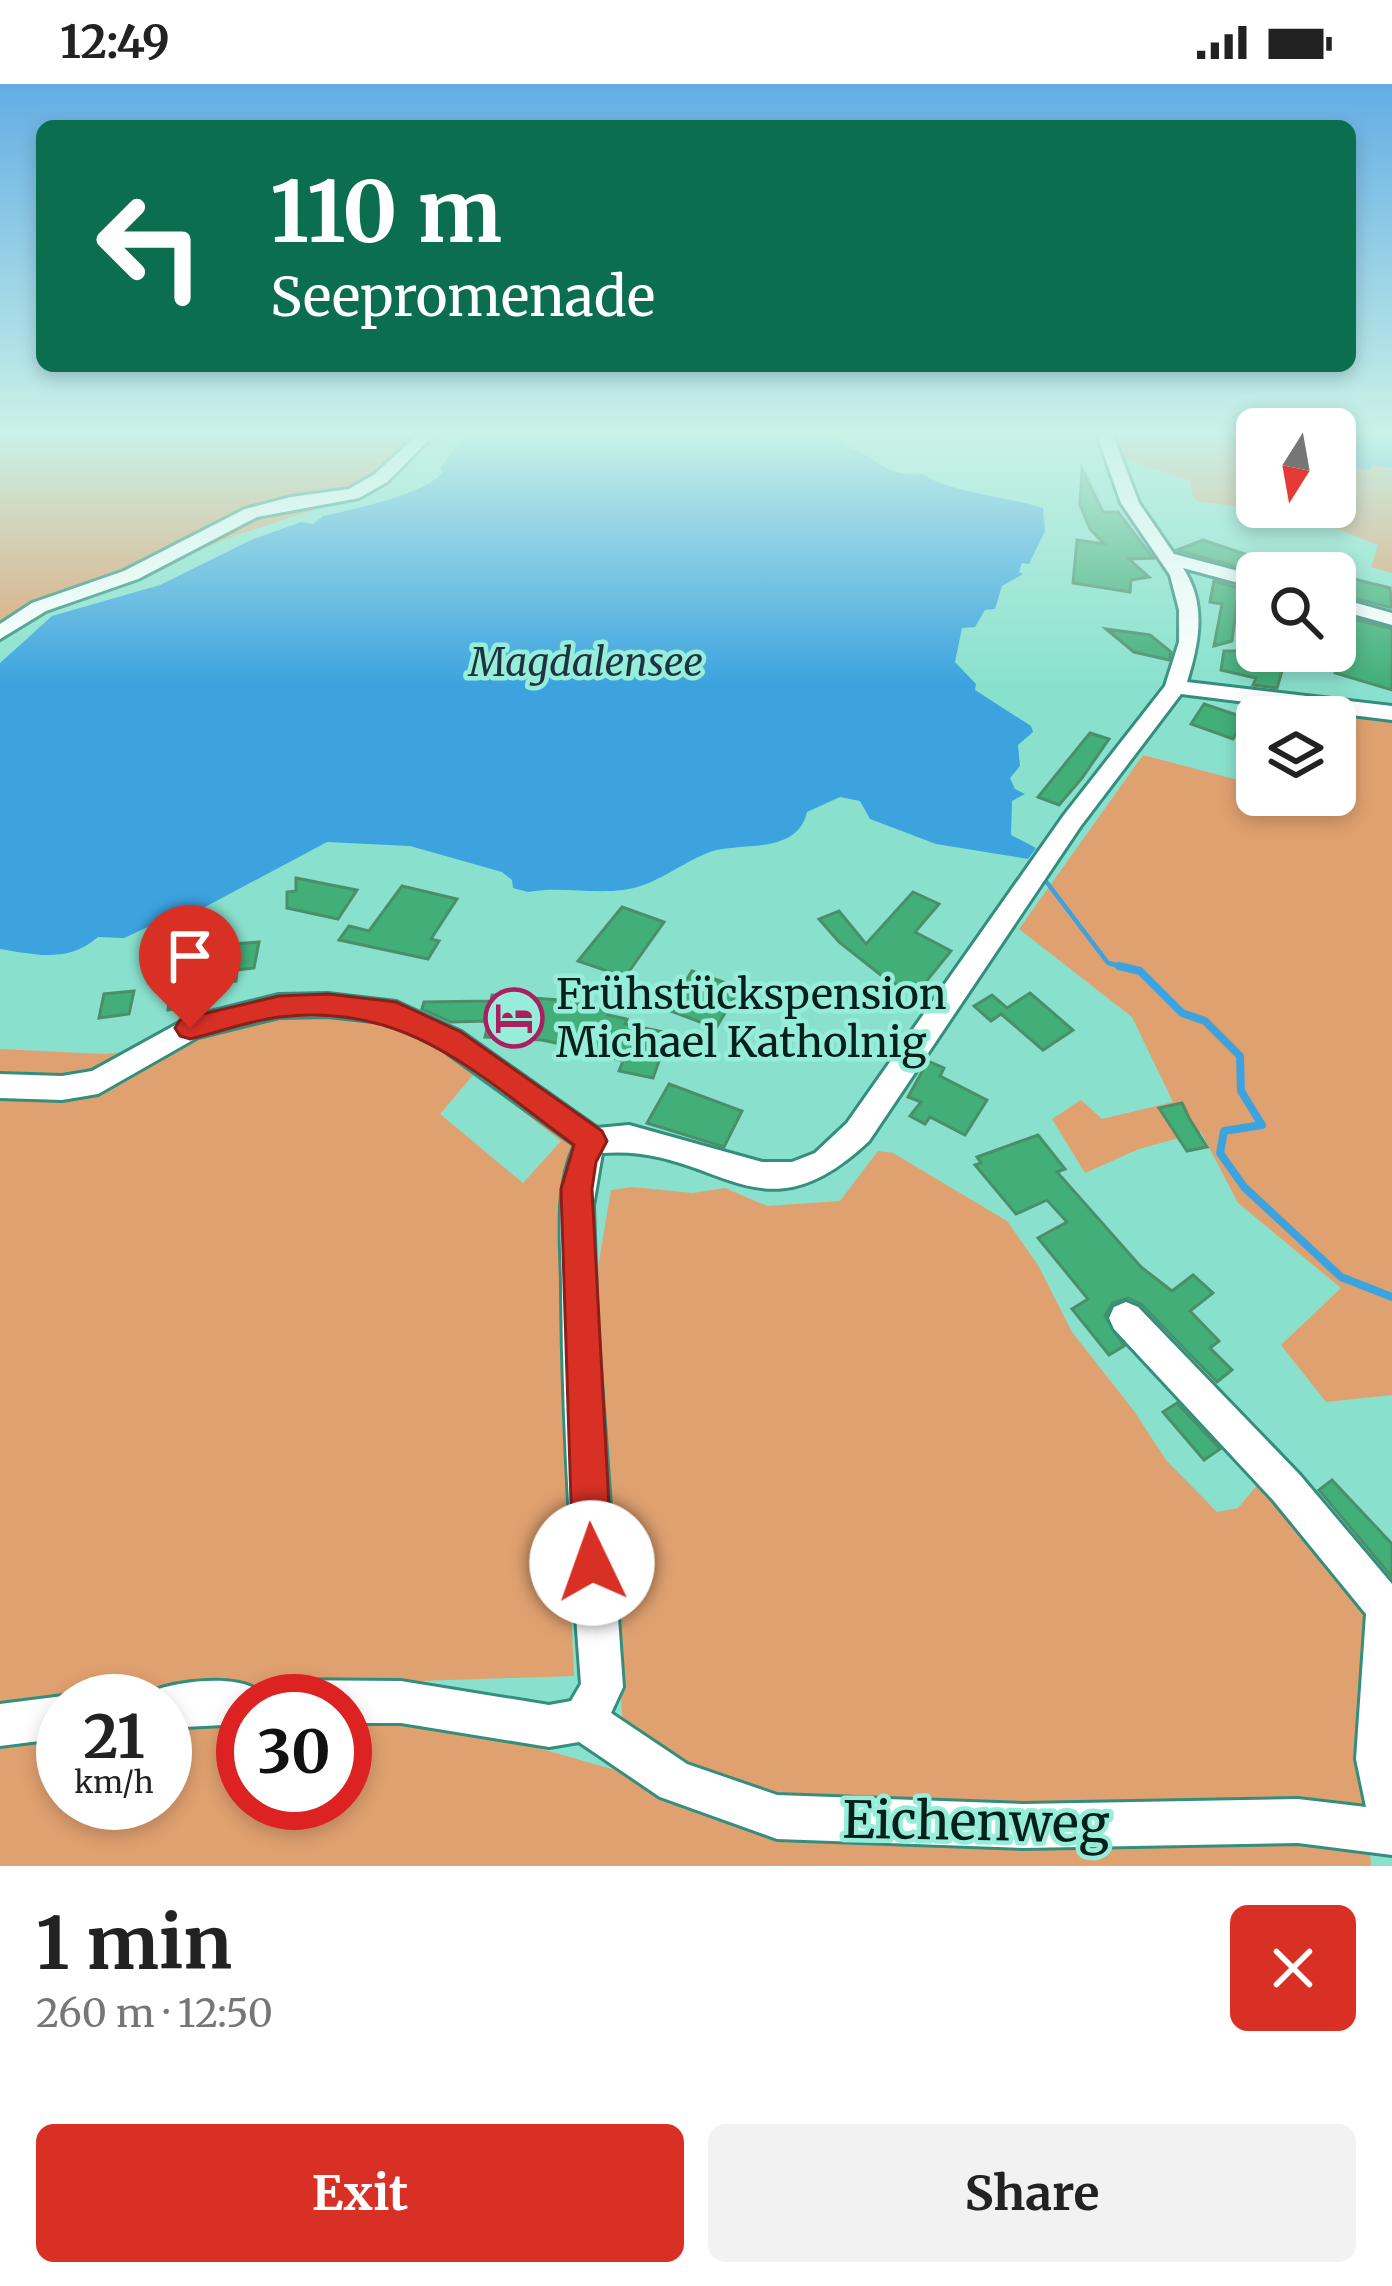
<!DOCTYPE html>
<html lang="en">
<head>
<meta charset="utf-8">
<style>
	:root { --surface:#fff; --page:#f2f2f2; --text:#222; --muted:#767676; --accent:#d93025 }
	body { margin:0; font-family:Merriweather,serif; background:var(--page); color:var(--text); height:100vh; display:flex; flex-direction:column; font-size:45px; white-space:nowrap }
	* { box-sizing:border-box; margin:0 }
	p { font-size:39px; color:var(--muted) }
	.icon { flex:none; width:66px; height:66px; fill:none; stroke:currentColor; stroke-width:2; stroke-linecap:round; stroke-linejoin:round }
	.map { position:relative; height:1782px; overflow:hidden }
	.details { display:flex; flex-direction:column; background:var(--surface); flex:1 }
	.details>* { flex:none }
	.banner { position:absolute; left:36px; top:36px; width:1320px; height:252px; border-radius:18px; box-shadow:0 6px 18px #0003; background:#0b6e4f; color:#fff; overflow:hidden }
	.needle { width:78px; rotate:191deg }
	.tools { position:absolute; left:1236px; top:324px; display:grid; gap:24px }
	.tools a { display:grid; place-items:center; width:120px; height:120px; border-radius:18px; background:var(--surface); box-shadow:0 6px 18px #0003; font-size:60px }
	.speed { position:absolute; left:36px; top:1590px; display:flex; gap:24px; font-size:60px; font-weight:700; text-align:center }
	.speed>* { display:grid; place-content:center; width:156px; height:156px; border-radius:50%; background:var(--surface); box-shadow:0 6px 18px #0003; line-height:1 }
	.speed small { font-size:30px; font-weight:400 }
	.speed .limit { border:18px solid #d22; background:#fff; color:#111 }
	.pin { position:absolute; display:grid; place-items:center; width:102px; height:102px; color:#fff; margin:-123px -51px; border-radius:50% 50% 50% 0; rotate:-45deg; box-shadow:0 0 12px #0007 }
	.pin .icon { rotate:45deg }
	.me { position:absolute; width:132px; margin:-66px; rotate:357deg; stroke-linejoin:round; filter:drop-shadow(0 0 9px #0008) }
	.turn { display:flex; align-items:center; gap:42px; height:252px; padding:0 36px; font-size:54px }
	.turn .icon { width:156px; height:156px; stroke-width:2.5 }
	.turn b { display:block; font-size:84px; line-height:102px }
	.round { display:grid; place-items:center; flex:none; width:126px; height:126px; border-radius:18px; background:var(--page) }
	.summary { display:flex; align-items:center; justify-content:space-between; height:204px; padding:0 36px }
	h1 { font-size:72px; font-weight:700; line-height:90px }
	.button { display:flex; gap:24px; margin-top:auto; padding:24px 36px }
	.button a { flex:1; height:138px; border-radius:18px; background:var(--accent); color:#fff; font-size:48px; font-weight:700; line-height:138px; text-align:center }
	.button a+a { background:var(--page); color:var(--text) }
	.status { display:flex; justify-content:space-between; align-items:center; height:84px; padding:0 60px; background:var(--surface); direction:ltr }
	.status svg { height:33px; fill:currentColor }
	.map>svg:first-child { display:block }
</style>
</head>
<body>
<div class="status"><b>12:49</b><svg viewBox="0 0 49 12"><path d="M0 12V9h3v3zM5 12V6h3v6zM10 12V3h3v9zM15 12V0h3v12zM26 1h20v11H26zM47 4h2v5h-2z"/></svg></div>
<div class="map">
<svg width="1392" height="1782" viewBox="0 0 1392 1782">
	<rect width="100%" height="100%" fill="#89e1cd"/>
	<g fill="#e0a170" fill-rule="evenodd">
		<path d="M0 351H435L372 407 240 450 38 528 0 556Z"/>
		<path d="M1115 351H1257V423H1335V377L1368 386 1374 381 1392 384V489L1371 483 1378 461 1299 430 1201 418 1193 414 1190 397 1123 375Z"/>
		<path d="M1301 619 1392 630V1311L1326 1318 1281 1261 1341 1204 1238 1119 1201 1048 1139 1065 1085 1089 1052 1035 1081 1016 1102 1035 1173 1018 1132 933 1019 845 1143 671 1257 701V711H1335V633H1303Z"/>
		<path d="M356 927 446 957 586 1062 566 1200 563 1338 574 1592 179 1605 0 1624V965L104 970 175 963 264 930ZM474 990 561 1057 523 1099 440 1030Z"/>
		<path d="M878 1067 893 1069 1007 1137 1038 1181 1072 1248 1134 1327 1166 1376 1217 1428 1238 1424 1263 1394 1371 1525 1365 1702 1371 1782H0V1658L63 1650V1719H165V1642L243 1639V1719H345V1638L471 1645 626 1689 594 1207 611 1106 632 1103 693 1109 725 1104 767 1122 840 1117Z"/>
	</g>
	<g fill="#3ca3df">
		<path d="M478 351H831L840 355 843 362C872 367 884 395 922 390 951 409 1006 412 1043 424L1045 447 1029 480 1022 479 1019 488 1023 490 1002 502 995 525 985 526 975 543 962 544 955 578 976 600 975 606 1031 642 1033 648 1018 661 1020 682 1010 694 1015 705 1025 710 1012 717 1011 751 1036 764 1028 775 936 760 870 735 860 717 840 713 807 728C797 772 740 757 710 768 680 779 656 802 623 806 592 810 559 802 528 808L513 804 512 796 502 788 410 762 327 758 192 830 174 831 124 854 98 853C68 879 37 871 0 865V579L52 532 160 501 251 456 301 438 313 440 323 432C354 425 424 411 443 388L440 384 461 356Z"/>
		<path d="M1335 351H1392V384L1374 381 1368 386 1335 377Z"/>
	</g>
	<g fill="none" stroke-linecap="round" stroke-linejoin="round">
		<path stroke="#3ca3df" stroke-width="4.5" d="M1042 792 1108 879 1131 885"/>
		<path stroke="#3ca3df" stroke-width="8" d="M1119 882 1140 887 1182 929 1205 937 1240 972 1241 1007 1262 1041 1224 1047 1220 1069 1244 1103 1341 1193 1392 1213"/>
	</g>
	<g fill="#42af79" stroke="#4b8f6a" stroke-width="3">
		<path d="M1082 385 1103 428H1118L1153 474 1129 475 1149 493 1131 496 1130 508 1073 499 1077 456 1104 460 1090 445 1080 421Z"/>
		<path d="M1203 456 1290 485V489H1260L1177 466Z"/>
		<path d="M1350 494 1390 504 1392 524 1335 509V498L1346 501Z"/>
		<path d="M1214 497 1239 504 1232 557 1214 562 1222 520 1210 518Z"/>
		<path d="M1335 530 1392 545V606L1335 589Z"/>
		<path d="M1106 545 1150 551 1171 568 1169 576 1134 568Z"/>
		<path d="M1224 567H1288L1277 604 1253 601 1256 594 1221 586Z"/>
		<path d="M1204 620 1246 634 1233 655 1191 640Z"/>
		<path d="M1090 649 1109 655 1082 694 1059 721 1038 713Z"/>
		<path d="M296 794 357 806 338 835 287 824V808L296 807Z"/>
		<path d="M402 802 457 815 431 855 439 857 428 875 339 856 349 842 369 847Z"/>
		<path d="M913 808 939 820 915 848 951 867 916 910 887 896 839 858 819 835 839 827 866 860Z"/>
		<path d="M622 823 664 838 625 893 578 877Z"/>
		<path d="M207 856V862L259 858 254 884 237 886 236 897 199 900 197 921 168 926 170 907 181 902 185 860Z"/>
		<path d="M692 887 740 904 716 944 668 926Z"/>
		<path d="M134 907 129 930 99 934 104 910Z"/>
		<path d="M1030 909 1073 946 1043 966 1001 930 991 937 974 922 992 911 1007 924Z"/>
		<path d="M492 911 560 916 610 927 608 931 627 935 625 940 669 949 653 994 619 987 623 977 588 966 542 956 485 953 489 937 451 938 422 925 424 918 491 917Z"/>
		<path d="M928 977 944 984 940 992 987 1016 965 1051 930 1033 925 1040 910 1032 921 1018 908 1013Z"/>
		<path d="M669 1000 742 1027 724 1063 647 1039Z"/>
		<path d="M1182 1019 1189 1034 1207 1063 1187 1067 1159 1024Z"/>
		<path d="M1038 1051 1065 1085 1057 1088 1141 1183 1172 1207 1193 1191 1213 1209 1190 1227 1219 1257 1210 1264 1232 1286 1217 1298 1141 1220 1128 1214 1112 1219 1105 1232 1124 1262 1109 1271 1072 1225 1088 1215 1038 1154 1067 1138 1047 1116 1016 1130 975 1081 981 1079 977 1073Z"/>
		<path d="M1177 1319 1220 1365 1204 1376 1163 1328Z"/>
		<path d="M1332 1396 1392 1460V1493L1319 1406Z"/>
	</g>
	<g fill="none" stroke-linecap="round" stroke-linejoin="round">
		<defs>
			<g id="minor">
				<path d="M417 351H434L387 398 359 414 257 433 138 495 46 527 0 555V540L32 519 124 487 245 425 291 413 349 405 375 390Z"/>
				<path d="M1097 351H1113L1139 419 1174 470 1257 492V504L1183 484C1207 520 1199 559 1187 598L1392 622V636L1181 610 1080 743 869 1057C758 1162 719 1060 602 1069L593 1122 597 1242 623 1603 611 1629 687 1680 777 1711 1023 1720 1298 1715 1366 1723 1356 1675 1366 1530 1273 1416 1114 1245 1109 1234 1114 1223 1126 1218 1138 1223 1299 1390 1392 1500V1771L1298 1759 1023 1764 777 1755 660 1713 579 1658 549 1663 401 1639H345V1617H243V1640L165 1644V1617H146L150 1608C177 1597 236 1590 259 1607L276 1596 401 1597 549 1621 571 1617 581 1600C571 1469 563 1338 562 1206 562 1158 554 1107 575 1061L441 964 391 939 328 932 279 933 198 953 98 1010 62 1016 0 1014V990L62 992 92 987 190 933 279 911 328 910 396 918 461 948 597 1044 629 1041 762 1078H792L815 1069 847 1039 1064 731 1165 602 1179 558V526L1170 491 1121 419Z"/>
				<path d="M1335 513 1392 529V541L1335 525Z"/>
				<path d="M63 1612 75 1617H63V1654L0 1662V1620Z"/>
			</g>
		</defs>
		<use href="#minor" stroke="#338e7d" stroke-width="6"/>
		<use href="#minor" fill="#fff" fill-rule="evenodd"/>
	</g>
	<linearGradient id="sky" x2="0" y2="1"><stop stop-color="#63ade4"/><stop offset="0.58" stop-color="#caf2e8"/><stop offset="1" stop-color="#caf2e8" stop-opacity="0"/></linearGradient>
	<rect width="1392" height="601" fill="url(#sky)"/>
	<path fill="#d93025" stroke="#8d1f18" stroke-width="3" d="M328 910 396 918 461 948 602 1047 607 1057 596 1078 592 1105 612 1479 606 1493 592 1499 579 1493 573 1479 561 1105 574 1061C478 991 407 917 279 933 249 937 219 948 190 955L180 952 175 944 180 936 190 933 279 912Z"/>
	<defs>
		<symbol id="hotel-ring" viewBox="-11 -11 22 22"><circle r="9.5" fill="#96eeda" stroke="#aa1f60" stroke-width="1.5"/><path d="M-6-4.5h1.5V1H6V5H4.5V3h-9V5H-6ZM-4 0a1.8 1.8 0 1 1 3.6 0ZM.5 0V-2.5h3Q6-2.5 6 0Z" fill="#aa1f60"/></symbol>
	</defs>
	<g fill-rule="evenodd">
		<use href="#hotel-ring" x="481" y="901" width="66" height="66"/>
	</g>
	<g text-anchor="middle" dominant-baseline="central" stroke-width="9" stroke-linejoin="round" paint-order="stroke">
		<g font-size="39" font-style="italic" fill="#1d3342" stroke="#96eeda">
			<text x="586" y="578">Magdalensee</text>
		</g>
		<g font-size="42" fill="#04201b" stroke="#96eeda" text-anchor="start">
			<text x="556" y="910">Frühstückspension<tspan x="556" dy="48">Michael Katholnig</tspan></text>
		</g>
		<g font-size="51" fill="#04201b" stroke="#96eeda">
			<text transform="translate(976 1738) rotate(1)">Eichenweg</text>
		</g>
	</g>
</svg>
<div class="tools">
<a><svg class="needle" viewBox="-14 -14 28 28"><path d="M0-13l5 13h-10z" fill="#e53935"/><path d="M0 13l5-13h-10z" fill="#767676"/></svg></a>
<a><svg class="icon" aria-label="search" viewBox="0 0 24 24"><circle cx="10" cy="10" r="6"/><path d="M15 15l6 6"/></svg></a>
<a><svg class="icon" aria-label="layers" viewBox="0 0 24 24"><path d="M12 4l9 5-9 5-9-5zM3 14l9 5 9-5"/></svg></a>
</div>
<div class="speed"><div>21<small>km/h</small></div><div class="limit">30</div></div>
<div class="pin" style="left:190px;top:944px;background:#d93025"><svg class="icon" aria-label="arrive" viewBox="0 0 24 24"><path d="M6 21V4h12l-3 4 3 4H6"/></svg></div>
<svg class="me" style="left:592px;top:1479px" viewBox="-20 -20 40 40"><circle r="19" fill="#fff"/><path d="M0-13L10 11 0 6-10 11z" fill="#d93025"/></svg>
<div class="banner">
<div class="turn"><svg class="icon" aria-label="left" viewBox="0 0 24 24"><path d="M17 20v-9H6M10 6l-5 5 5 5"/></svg><div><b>110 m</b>Seepromenade</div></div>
</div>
</div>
<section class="details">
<div class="summary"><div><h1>1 min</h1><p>260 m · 12:50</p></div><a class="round" style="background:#d93025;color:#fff"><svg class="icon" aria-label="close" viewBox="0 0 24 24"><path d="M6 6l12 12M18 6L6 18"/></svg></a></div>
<div class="button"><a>Exit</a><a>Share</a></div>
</section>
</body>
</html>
